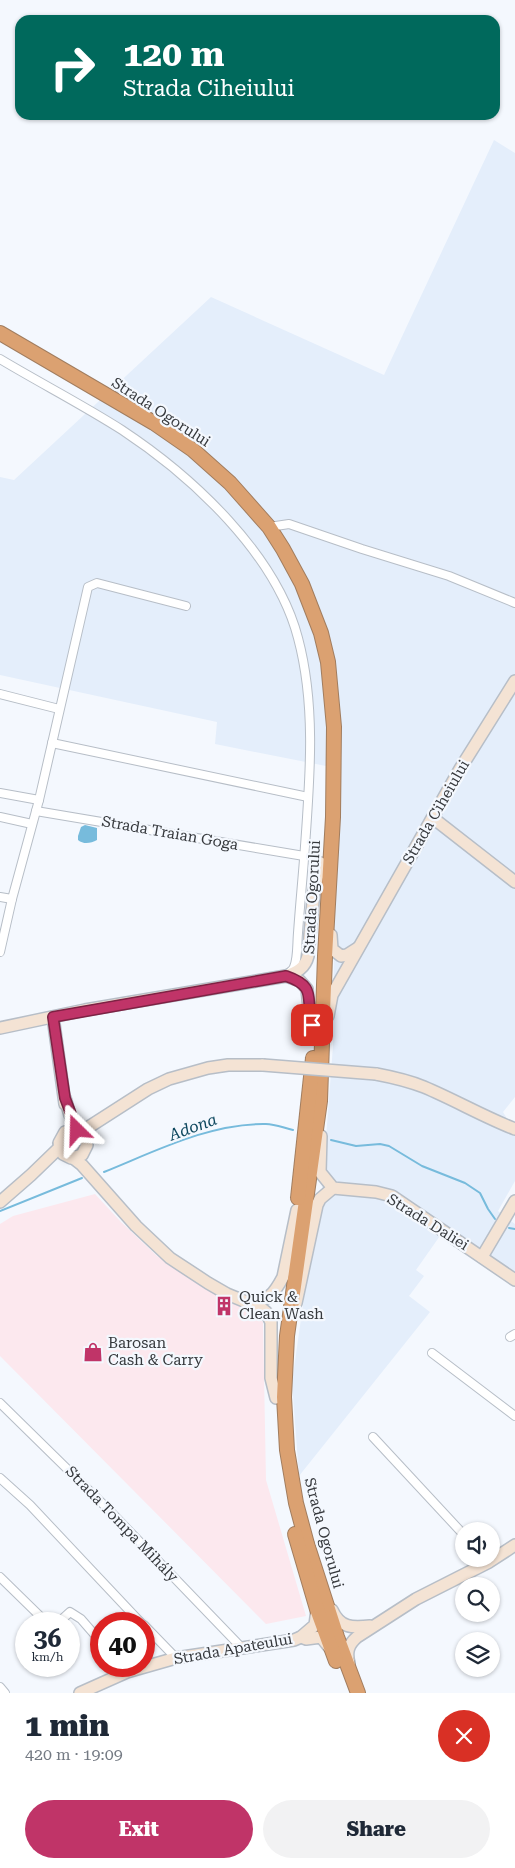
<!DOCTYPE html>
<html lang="en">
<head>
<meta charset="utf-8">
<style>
	:root { --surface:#fff; --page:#f2f2f3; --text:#1f2937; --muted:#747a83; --accent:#c03468 }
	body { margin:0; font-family:"Roboto Serif",serif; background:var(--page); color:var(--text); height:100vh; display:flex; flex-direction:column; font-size:19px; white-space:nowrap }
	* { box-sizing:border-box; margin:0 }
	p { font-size:16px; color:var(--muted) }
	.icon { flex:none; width:28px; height:28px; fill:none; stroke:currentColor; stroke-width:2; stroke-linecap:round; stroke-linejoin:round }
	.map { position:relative; height:1693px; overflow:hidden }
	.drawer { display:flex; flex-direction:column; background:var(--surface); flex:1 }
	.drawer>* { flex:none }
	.guide { position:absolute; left:15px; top:15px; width:485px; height:105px; border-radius:15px; box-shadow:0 1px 4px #0004; background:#00695c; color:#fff; overflow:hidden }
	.fabs { position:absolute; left:455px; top:1522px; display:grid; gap:10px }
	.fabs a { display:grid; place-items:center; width:45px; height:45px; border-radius:50%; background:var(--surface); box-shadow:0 1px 4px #0004; font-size:25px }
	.speed { position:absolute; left:15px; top:1612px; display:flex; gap:10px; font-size:25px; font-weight:700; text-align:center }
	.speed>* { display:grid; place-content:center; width:65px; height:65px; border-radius:50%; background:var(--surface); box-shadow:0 1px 4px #0004; line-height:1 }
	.speed small { font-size:12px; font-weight:400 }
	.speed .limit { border:8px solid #d22; background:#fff; color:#111 }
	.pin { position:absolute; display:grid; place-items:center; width:42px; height:42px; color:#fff; margin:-21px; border-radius:10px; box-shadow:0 2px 8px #0006 }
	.me { position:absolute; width:55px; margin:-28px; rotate:338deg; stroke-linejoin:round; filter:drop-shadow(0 0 4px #0008) }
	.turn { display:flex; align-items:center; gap:18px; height:105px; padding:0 25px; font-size:22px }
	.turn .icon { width:65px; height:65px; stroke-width:2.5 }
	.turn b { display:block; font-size:35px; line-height:42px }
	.round { display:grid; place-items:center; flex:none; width:52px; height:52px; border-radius:26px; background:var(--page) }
	.headline { display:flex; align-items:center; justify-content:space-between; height:85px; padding:0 25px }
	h1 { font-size:30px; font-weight:800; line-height:38px }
	.primary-button { display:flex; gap:10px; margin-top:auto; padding:10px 25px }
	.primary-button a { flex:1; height:58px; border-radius:30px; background:var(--accent); color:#fff; font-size:20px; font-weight:800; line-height:58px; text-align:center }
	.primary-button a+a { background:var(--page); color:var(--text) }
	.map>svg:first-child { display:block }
</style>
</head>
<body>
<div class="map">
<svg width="515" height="1693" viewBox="0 0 515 1693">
	<rect width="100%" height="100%" fill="#f4f8fe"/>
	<path fill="#fce8ee" d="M95 1194 121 1222 157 1256 253 1313 263 1322 266 1480 306 1616 266 1624 0 1356V1224L13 1216Z"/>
	<path fill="#e4eefb" d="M494 140 515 153V1097L503 1112 515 1132V1181L498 1211 515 1224V1285L442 1233 416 1270 424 1276 409 1296 430 1312 299 1476 292 1382 306 1284 320 1216 325 1151 333 1046 336 768 215 744 217 722 0 675V477L14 480 211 297 384 375Z"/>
	<path fill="#77bbdc" d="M85 825 97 828V840C91 843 84 845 78 840V836L81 827Z"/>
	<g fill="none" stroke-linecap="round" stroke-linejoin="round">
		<g stroke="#77bbdc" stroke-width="2">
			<path d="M331 1140 356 1146 380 1144 389 1146 422 1166 465 1183 480 1193 488 1209 495 1219"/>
			<path d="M104 1172C156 1151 210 1123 266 1124 275 1124 284 1128 293 1130"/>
			<path d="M0 1211 82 1178"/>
			<path d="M509 1228 515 1229"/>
		</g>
		<defs>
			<g id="street">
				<path d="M0 359C40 383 83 405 122 430 193 477 276 554 298 638 316 705 310 777 305 846 303 875 300 904 298 933 297 943 298 958 294 967 293 970 291 971 289 973"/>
				<path d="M269 527 289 524 362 549 449 576 515 603"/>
				<path d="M0 694 59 709"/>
				<path d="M52 743 308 797"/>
				<path d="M0 793 39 800"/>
				<path d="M36 811 304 856"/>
				<path d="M0 817 32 824"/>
				<path d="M0 897 12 899"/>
				<path d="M0 952 12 899 39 800 88 587 97 583 186 606"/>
				<path d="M510 1337 515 1334"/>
				<path d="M432 1353 515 1416"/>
				<path d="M0 1403 108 1509 241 1647"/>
				<path d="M373 1437 464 1535"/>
				<path d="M0 1478 30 1505 142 1624"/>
				<path d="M0 1577 46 1622 52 1624"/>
				<path d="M53 1624 59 1622 70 1612 81 1619 101 1642"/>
				<path d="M144 1625 176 1658"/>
				<path d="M0 1687 5 1693"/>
			</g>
			<g id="secondary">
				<path d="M433 818 515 882"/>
				<path d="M331 935 332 949 341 956 347 955 358 948"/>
				<path d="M286 976 300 981 307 989 310 1018 315 1033"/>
				<path d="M328 1016 332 995 460 769 515 681"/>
				<path d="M53 1017 65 1104"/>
				<path d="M0 1028 85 1010 286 976C297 972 305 968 308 956L314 891 321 863"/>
				<path d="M376 1074C392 1077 409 1081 424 1087 455 1100 484 1117 515 1129"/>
				<path d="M65 1098C68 1107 70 1121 77 1129 82 1135 86 1136 87 1145L82 1155 71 1158 63 1154 59 1143 65 1132 77 1130"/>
				<path d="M81 1132 148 1089 169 1079 208 1068 228 1065H263"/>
				<path d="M321 1136 320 1172 333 1188 376 1192 392 1196 515 1280"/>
				<path d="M73 1158 82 1165 136 1226 170 1258 208 1283 227 1294 261 1308 266 1312 271 1322V1378L276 1398"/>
				<path d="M0 1202 31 1175 60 1147"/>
				<path d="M482 1257 515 1201"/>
				<path d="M249 1302C269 1301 274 1294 283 1277L297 1210"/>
				<path d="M296 1303 317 1205 320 1199 333 1188"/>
				<path d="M332 1610C340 1628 352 1628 370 1626"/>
				<path d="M301 1637 306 1639 321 1637 329 1647"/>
				<path d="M349 1663C346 1652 348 1645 357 1637L416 1599 489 1562 515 1545"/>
				<path d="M80 1693 127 1672 176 1658 294 1640 301 1637 315 1625 317 1610"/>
			</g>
			<g id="highway">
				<path d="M0 333 154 423 193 450 230 483 269 527 283 549 302 584 321 633 328 662 334 727 333 817 325 956 320 1101 287 1336 284 1397 287 1450 296 1503 307 1544 337 1637 358 1693"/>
				<path d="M298 1198 313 1058"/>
				<path d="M295 1534 317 1609 336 1661"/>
			</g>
		</defs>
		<use href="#street" stroke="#b7bec7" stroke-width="10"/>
		<use href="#secondary" stroke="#b7bec7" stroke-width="14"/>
		<use href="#highway" stroke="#a17d5f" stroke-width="16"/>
		<use href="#street" stroke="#fff" stroke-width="8"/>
		<use href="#secondary" stroke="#f4e3d4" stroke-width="11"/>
		<use href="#highway" stroke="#dba171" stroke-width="14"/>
		<defs>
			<path id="secondary-bridge" d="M263 1065 376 1074"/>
		</defs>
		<use href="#secondary-bridge" stroke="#b7bec7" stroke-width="14" stroke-linecap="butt"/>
		<use href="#secondary-bridge" stroke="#f4e3d4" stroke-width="11"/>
	</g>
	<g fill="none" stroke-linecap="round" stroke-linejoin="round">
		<defs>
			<path id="route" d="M77 1130 65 1098 53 1017 286 976C318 987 305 998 312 1025"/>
		</defs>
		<use href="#route" stroke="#7d2244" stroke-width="12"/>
		<use href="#route" stroke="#c03468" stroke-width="9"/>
	</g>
	<defs>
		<symbol id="building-bare" viewBox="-9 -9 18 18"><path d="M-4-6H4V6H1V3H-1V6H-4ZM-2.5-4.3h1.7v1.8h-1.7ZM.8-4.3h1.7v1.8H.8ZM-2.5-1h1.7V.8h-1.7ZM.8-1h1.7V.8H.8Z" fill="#c03468" stroke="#f4f8fe" stroke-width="2.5" paint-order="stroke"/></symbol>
		<symbol id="shop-bare" viewBox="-9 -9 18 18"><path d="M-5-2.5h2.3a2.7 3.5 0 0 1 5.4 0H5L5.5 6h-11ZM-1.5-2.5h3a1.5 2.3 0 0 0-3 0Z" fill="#c03468" stroke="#f4f8fe" stroke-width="2.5" paint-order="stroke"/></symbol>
	</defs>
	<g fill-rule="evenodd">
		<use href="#building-bare" x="210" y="1292" width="28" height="28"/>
		<use href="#shop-bare" x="79" y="1338" width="28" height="28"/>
	</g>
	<g text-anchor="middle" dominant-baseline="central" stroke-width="4.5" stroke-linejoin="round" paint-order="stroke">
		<g font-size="15" fill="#36393d" stroke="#f4f8fe">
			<text transform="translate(161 412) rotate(33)">Strada Ogorului</text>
			<text transform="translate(436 812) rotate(-60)">Strada Ciheiului</text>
			<text transform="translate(170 833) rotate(10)">Strada Traian Goga</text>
			<text transform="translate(312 897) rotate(-87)">Strada Ogorului</text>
			<text transform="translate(428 1222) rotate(32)">Strada Daliei</text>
			<text transform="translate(122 1524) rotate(46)">Strada Tompa Mihály</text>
			<text transform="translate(324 1533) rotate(75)">Strada Ogorului</text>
			<text transform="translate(233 1649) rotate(-10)">Strada Apateului</text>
		</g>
		<g font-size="15" fill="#36393d" stroke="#f4f8fe" text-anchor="start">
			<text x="239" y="1297">Quick &amp;<tspan x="239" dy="17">Clean Wash</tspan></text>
			<text x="108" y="1343">Barosan<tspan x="108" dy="17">Cash &amp; Carry</tspan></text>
		</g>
		<g font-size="16" font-style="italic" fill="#0c465d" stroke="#f4f8fe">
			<text transform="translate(193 1127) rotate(-20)">Adona</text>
		</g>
	</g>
</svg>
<div class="fabs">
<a><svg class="icon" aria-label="sound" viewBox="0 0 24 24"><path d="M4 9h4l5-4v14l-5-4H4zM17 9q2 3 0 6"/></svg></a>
<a><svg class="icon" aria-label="search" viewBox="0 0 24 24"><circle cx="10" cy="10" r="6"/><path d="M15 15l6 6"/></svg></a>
<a><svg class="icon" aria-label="layers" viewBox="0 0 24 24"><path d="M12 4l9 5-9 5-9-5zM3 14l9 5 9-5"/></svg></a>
</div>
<div class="speed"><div>36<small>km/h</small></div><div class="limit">40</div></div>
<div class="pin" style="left:312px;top:1025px;background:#d93025"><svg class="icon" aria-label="arrive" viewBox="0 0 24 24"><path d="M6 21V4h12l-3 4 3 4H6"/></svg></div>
<svg class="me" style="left:77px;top:1130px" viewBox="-20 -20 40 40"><path d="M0-17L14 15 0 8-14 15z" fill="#c03468" stroke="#fff" stroke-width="4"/></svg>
<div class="guide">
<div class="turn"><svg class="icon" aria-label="right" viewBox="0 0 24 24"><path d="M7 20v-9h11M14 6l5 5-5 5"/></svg><div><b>120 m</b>Strada Ciheiului</div></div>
</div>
</div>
<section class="drawer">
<div class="headline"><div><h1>1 min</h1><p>420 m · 19:09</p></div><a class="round" style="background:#d93025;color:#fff"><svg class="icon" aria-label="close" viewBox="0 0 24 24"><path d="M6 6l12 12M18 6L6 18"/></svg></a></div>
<div class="primary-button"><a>Exit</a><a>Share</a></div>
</section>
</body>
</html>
